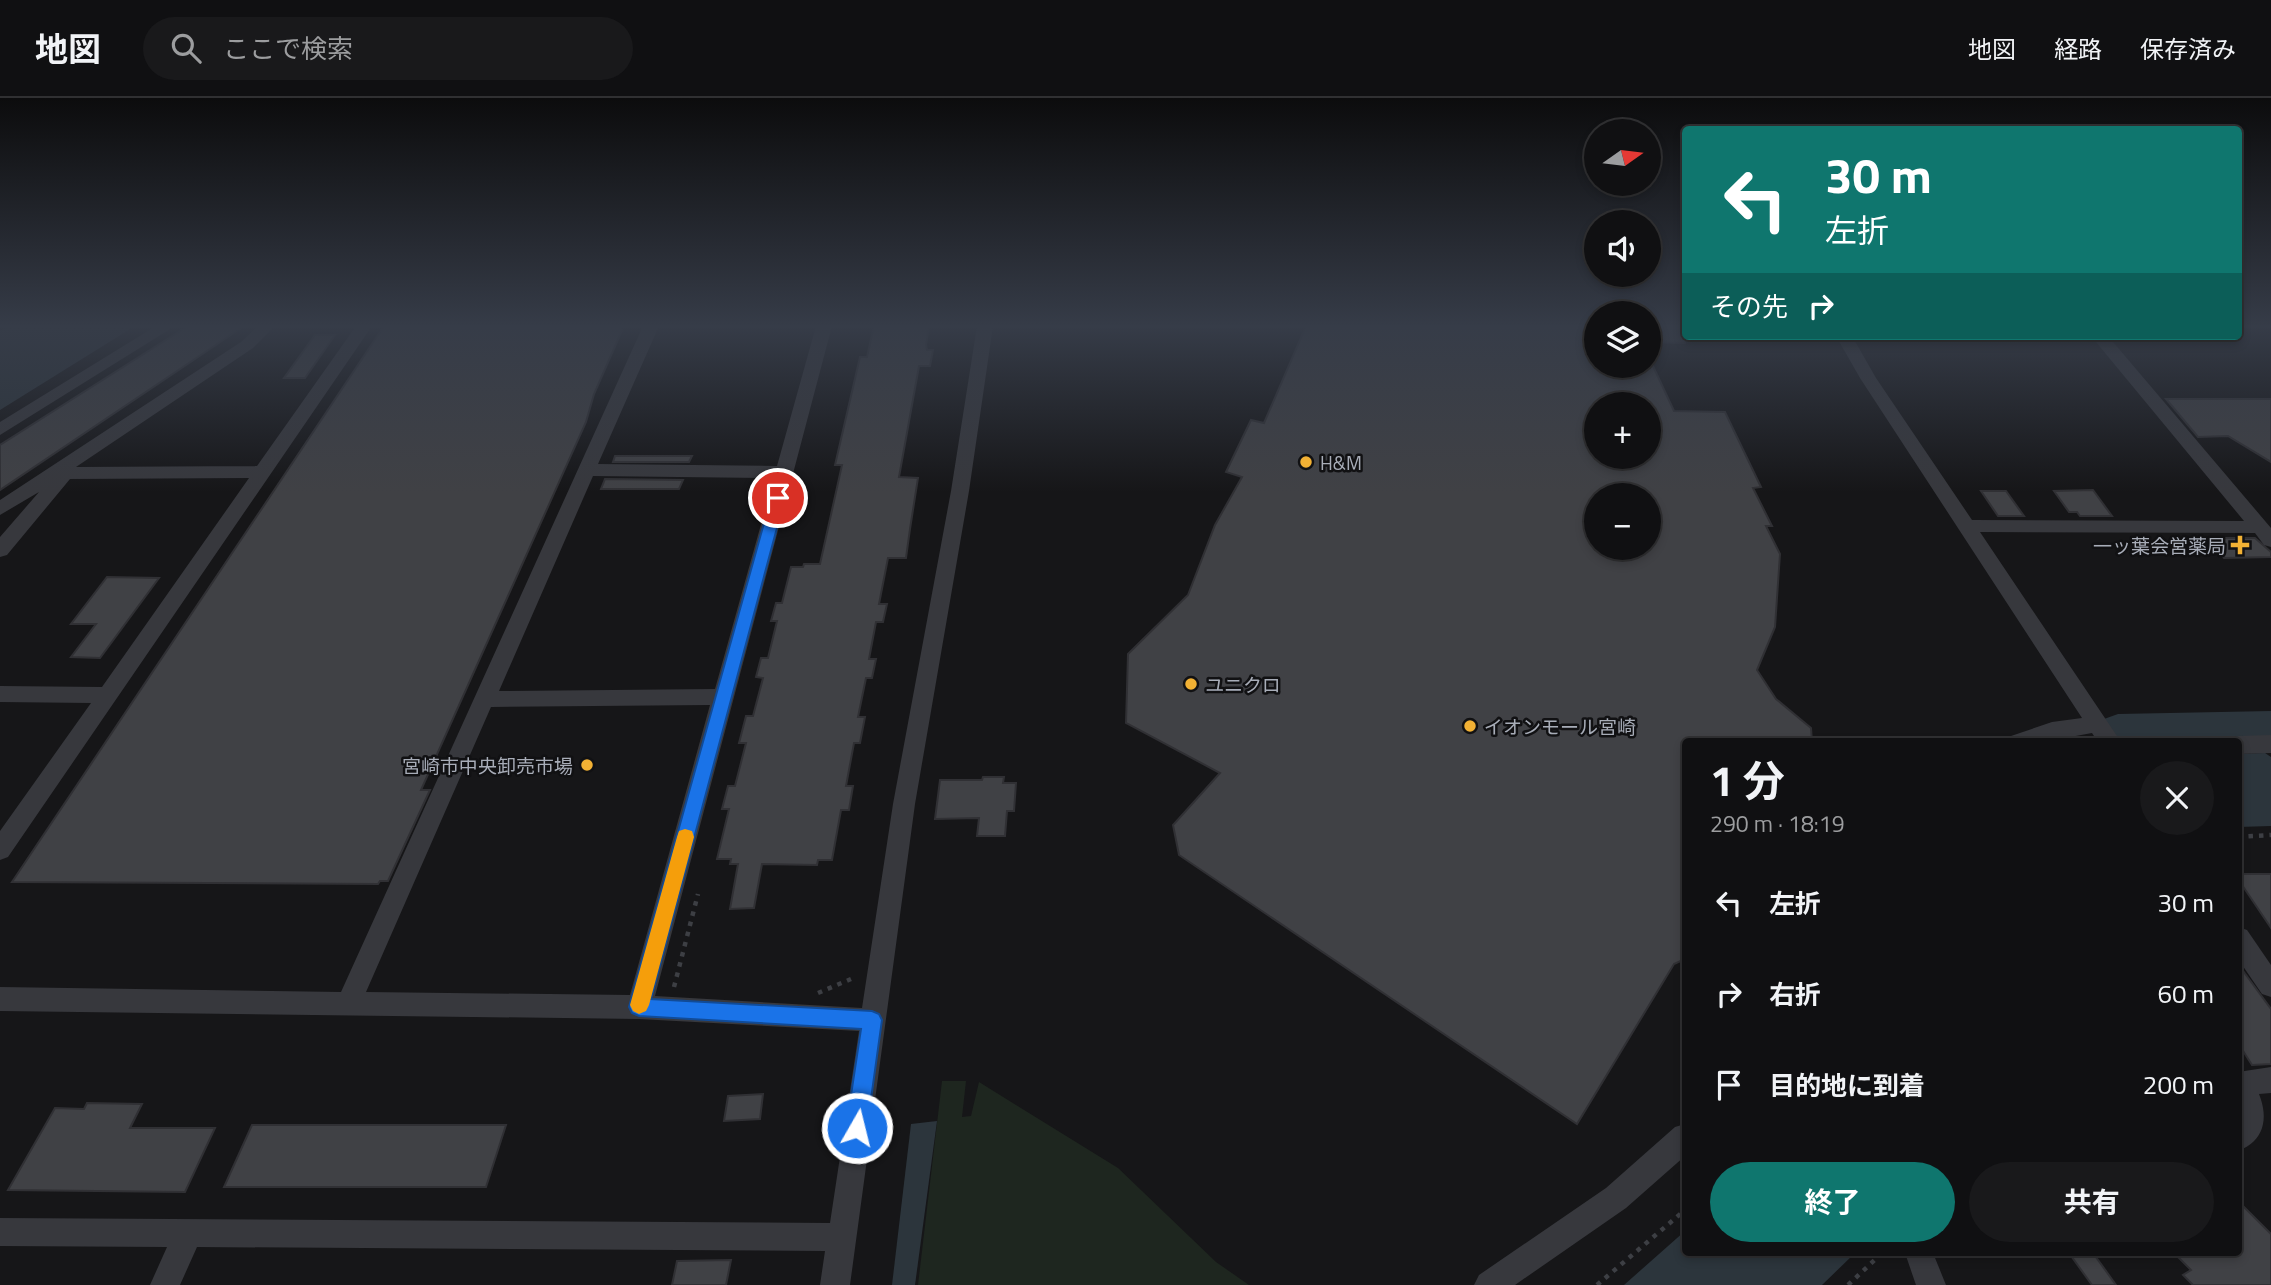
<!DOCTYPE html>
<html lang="ja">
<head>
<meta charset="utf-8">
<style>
	:root { --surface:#101012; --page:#19191b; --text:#f1f3f6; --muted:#9c9d9f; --line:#303032; --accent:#0f766e }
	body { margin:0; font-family:"Titillium Web","Noto Sans JP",sans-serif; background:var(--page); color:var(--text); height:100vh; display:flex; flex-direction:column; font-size:26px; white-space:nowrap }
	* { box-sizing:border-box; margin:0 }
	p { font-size:23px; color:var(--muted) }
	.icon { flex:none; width:38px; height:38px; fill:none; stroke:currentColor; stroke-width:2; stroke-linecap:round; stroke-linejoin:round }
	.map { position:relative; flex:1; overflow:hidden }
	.details { position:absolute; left:1682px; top:640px; width:560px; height:518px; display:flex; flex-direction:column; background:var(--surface); border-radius:7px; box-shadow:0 4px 10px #0003,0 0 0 2px var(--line) }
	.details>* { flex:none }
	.top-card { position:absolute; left:1682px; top:28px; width:560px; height:214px; border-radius:7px; box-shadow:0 4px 10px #0003,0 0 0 2px var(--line); background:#0f766e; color:#fff; overflow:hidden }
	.needle { width:46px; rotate:76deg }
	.controls { position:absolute; left:1584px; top:21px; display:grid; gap:14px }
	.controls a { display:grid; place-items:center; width:77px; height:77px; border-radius:50%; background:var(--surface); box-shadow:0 4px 10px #0003,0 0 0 2px var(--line); font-size:35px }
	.pin { position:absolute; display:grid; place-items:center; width:60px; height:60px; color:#fff; margin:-30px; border:4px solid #fff; border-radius:50%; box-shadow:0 2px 7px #0007 }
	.me { position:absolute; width:77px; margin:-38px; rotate:8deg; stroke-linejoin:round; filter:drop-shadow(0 0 5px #0008) }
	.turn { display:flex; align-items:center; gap:24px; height:147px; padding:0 28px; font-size:32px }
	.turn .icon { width:91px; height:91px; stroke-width:2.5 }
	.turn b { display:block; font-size:49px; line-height:60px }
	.then { display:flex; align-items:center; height:66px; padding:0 28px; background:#0003; gap:14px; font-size:26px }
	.round { display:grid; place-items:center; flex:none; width:74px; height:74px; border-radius:37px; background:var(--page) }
	.head { display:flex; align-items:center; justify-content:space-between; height:119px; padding:0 28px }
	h1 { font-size:42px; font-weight:700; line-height:52px }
	.action { display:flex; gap:14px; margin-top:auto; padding:14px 28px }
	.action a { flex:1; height:80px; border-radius:42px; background:var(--accent); color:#fff; font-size:28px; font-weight:700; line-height:80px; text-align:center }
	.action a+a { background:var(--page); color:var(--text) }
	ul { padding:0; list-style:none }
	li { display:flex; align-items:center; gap:21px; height:91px; padding:0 28px }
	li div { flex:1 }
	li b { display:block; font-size:26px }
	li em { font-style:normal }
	header { display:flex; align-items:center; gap:42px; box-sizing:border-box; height:98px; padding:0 35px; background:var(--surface); border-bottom:2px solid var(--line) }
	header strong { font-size:33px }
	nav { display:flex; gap:38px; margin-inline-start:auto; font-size:24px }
	.search { width:490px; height:63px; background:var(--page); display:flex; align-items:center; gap:18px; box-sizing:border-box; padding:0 24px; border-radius:38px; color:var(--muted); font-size:26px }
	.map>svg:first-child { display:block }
</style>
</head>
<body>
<header>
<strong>地図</strong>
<div class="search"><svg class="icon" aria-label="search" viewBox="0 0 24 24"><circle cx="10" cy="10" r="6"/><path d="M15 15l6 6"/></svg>ここで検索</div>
<nav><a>地図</a><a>経路</a><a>保存済み</a></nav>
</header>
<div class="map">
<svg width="2271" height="1187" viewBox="0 0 2271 1187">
	<rect width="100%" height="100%" fill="#161618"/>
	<path fill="#1e261f" d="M942 983H966L962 1019 971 1018 979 984 1118 1070 1216 1164 1249 1187H918Z"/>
	<g fill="#2c353c">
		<path d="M10 228H135L0 312V233Z"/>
		<path d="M2265 655 2271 659V728L2238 729V656Z"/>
		<path d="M937 1023 915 1187H892L911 1026Z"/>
		<path d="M1685 1133V1155H1855L1822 1187H1624Z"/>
	</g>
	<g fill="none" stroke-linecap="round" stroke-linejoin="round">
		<path fill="#2c353c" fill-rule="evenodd" d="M2271 613V643L2107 644 2098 632 2104 621 2118 616Z"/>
	</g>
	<g fill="#404145" stroke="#303034" stroke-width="2" fill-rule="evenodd">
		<path d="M188 228H244L0 392V347Z"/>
		<path d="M384 228H624L594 296 586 324 421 692H430L388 783H380L378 786 12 784Z"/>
		<path d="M874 228H929L926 247 927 252H933L930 268H919L899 379 918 380 910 431 906 460H888L879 506H887L883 524H876L869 561H876L872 580H866L858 619H865L860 645H854L846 688H853L849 712H841L832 762H818L817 767 762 766 754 810 730 811 738 766H730L731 761H717L729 711H722L728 688H735L746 645H739L746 618H753L763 580 756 579 761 560H768L777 523H771L776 505H782L791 469H803L804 466H820L842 367H835L860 259H867Z"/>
		<path d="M1306 228H1596V268H1653L1674 313 1725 314 1761 389 1753 390 1772 428H1766L1780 456 1775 529 1757 572 1776 601 1811 630 1812 644H1685V861L1674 866 1577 1026 1179 757 1173 727 1220 675 1126 625 1128 556 1188 497 1215 427 1242 379 1226 374 1251 322 1264 325ZM1596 306H1648V359H1596ZM1596 397H1648V450H1596Z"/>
		<path d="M1648 228H1685V245L1648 244Z"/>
		<path d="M315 237H335L305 280H284Z"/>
		<path d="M2166 301H2271V364L2228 338 2198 339Z"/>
		<path d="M615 358H692L689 364H613Z"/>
		<path d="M605 381 683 382 679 391H601Z"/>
		<path d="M2093 392 2112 418H2080L2077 414H2069L2054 393Z"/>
		<path d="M1981 393H2006L2024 418H1998Z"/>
		<path d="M2208 440H2255L2271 454V459L2224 460Z"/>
		<path d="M107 479 159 480 100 560 71 559 96 526H71Z"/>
		<path d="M983 679H1004L1003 685H1016L1014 713H1007L1005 738H977L979 720 935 721 940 682H982Z"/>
		<path d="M2238 776H2271V830L2238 781Z"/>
		<path d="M2238 866 2271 911V966L2252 967 2238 945Z"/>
		<path d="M763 996 760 1021 724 1023 728 998Z"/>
		<path d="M87 1005 142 1006 130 1030H215L185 1094 8 1092 55 1010 84 1011Z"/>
		<path d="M252 1027H506L486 1089H224Z"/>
		<path d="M2238 1103 2271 1136V1187H2193L2183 1177 2191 1172 2174 1155H2238Z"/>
		<path d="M2069 1155H2093L2116 1187H2092Z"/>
		<path d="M731 1162 726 1187H672L677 1163Z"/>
	</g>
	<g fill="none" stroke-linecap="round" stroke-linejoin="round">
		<g stroke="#3d3f44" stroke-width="4.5" stroke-dasharray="4.5 6" stroke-linecap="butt">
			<path d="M2238 739 2271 737"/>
			<path d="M674 889 698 796"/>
			<path d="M818 895 851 881"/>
			<path d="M1597 1187 1685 1112"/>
			<path d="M1848 1187 1882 1155"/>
		</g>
		<g fill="#37383d" fill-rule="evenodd">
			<path d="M156 228H175L0 337V324Z"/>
			<path d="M258 228H275L253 250 76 369 257 368 356 228H372L8 759 0 762V733L91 605 0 604V588L102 589 249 380 70 381 7 457 0 459V439L39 394 0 417V402L241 244Z"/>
			<path d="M643 228H659L598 366 777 368 816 228H832L655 898 862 910 893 706 951 393 977 228H993L969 393 915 706 850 1187H820L825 1153 197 1149 180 1187H150L167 1149 0 1148V1120L830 1125 859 933 639 921 0 913V889L341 894ZM593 378 774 380 715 591 499 593ZM710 607 630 897 366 894 491 609Z"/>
			<path d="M1836 238H1852L1876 280 1972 422 2244 423 2091 238H2108L2271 430V449L2264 447 2255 435 1980 434 2121 644H2098L2092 635 2043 644H2008L2011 638 2052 624 2082 620 1860 280Z"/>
			<path d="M2271 637V655L2238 656V644H2229L2238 638Z"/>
			<path d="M2238 829 2247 832 2271 867V899L2262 896 2238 861Z"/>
			<path d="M2271 969V995L2259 996C2269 1021 2264 1043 2238 1053V974Z"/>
			<path d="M1685 1026V1058L1626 1110 1515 1187H1474L1479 1177 1606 1090 1675 1029Z"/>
			<path d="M1905 1155H1933L1946 1187H1916Z"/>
		</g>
	</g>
	<linearGradient id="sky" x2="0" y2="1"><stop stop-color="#0c0c0d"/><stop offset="0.58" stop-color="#363c48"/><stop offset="1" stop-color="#363c48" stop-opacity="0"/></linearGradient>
	<rect width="2271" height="394" fill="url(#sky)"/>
	<path fill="#1a73e8" stroke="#114b97" stroke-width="2" d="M778 395 785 400 651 901 872 913 879 916 882 922 867 1030 864 1038 857 1041 849 1038 846 1030 861 931 639 918 632 915 629 909 771 400Z"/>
	<path fill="#f59e0b" d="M685 731 692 733 694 739 649 907 646 913 639 916 633 913 630 907 677 739 679 733Z"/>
	<g fill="#f2b134" stroke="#111113" stroke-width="2.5">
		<circle cx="1306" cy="364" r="7"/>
		<path d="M2236.5 436.5h7v7h7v7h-7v7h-7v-7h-7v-7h7z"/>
		<circle cx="1191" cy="586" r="7"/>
		<circle cx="1470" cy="628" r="7"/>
		<circle cx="587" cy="667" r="7"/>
	</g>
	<g text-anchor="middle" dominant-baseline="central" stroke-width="5" stroke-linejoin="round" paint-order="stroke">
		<g font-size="19" fill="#a8adb8" stroke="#111113" text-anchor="start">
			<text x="1320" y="364">H&amp;M</text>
			<text x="2226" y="447" text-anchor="end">一ッ葉会営薬局</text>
			<text x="1205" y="586">ユニクロ</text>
			<text x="1484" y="628">イオンモール宮崎</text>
			<text x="573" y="667" text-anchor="end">宮崎市中央卸売市場</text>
		</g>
	</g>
</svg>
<div class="controls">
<a><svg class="needle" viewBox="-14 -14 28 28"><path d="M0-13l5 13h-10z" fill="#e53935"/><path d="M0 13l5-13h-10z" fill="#9c9d9f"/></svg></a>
<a><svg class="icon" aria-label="sound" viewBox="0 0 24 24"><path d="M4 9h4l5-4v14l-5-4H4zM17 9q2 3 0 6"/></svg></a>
<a><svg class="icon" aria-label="layers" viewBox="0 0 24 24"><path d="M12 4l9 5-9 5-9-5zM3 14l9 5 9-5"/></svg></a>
<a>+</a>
<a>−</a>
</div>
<div class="pin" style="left:778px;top:400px;background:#d93025"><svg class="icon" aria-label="arrive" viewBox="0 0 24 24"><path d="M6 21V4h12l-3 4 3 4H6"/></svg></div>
<svg class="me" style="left:857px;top:1030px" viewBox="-20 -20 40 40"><circle r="17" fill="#1a73e8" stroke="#fff" stroke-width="3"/><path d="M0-11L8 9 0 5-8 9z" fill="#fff"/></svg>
<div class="top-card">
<div class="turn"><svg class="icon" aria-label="left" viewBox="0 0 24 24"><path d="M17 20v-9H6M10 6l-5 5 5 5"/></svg><div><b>30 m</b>左折</div></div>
<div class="then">その先<svg class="icon" aria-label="right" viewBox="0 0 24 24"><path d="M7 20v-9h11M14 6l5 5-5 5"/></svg></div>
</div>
<section class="details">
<div class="head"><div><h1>1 分</h1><p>290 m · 18:19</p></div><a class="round"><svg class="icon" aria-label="close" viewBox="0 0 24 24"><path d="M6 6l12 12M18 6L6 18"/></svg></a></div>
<ul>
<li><svg class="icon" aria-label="left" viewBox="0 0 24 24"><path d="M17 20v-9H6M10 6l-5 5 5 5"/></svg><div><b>左折</b></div><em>30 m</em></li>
<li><svg class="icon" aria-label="right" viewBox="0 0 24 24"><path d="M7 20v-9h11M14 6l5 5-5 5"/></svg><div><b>右折</b></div><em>60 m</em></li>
<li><svg class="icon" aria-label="arrive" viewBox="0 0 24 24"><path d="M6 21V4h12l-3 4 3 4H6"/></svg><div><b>目的地に到着</b></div><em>200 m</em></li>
</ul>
<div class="action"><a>終了</a><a>共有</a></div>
</section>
</div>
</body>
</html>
